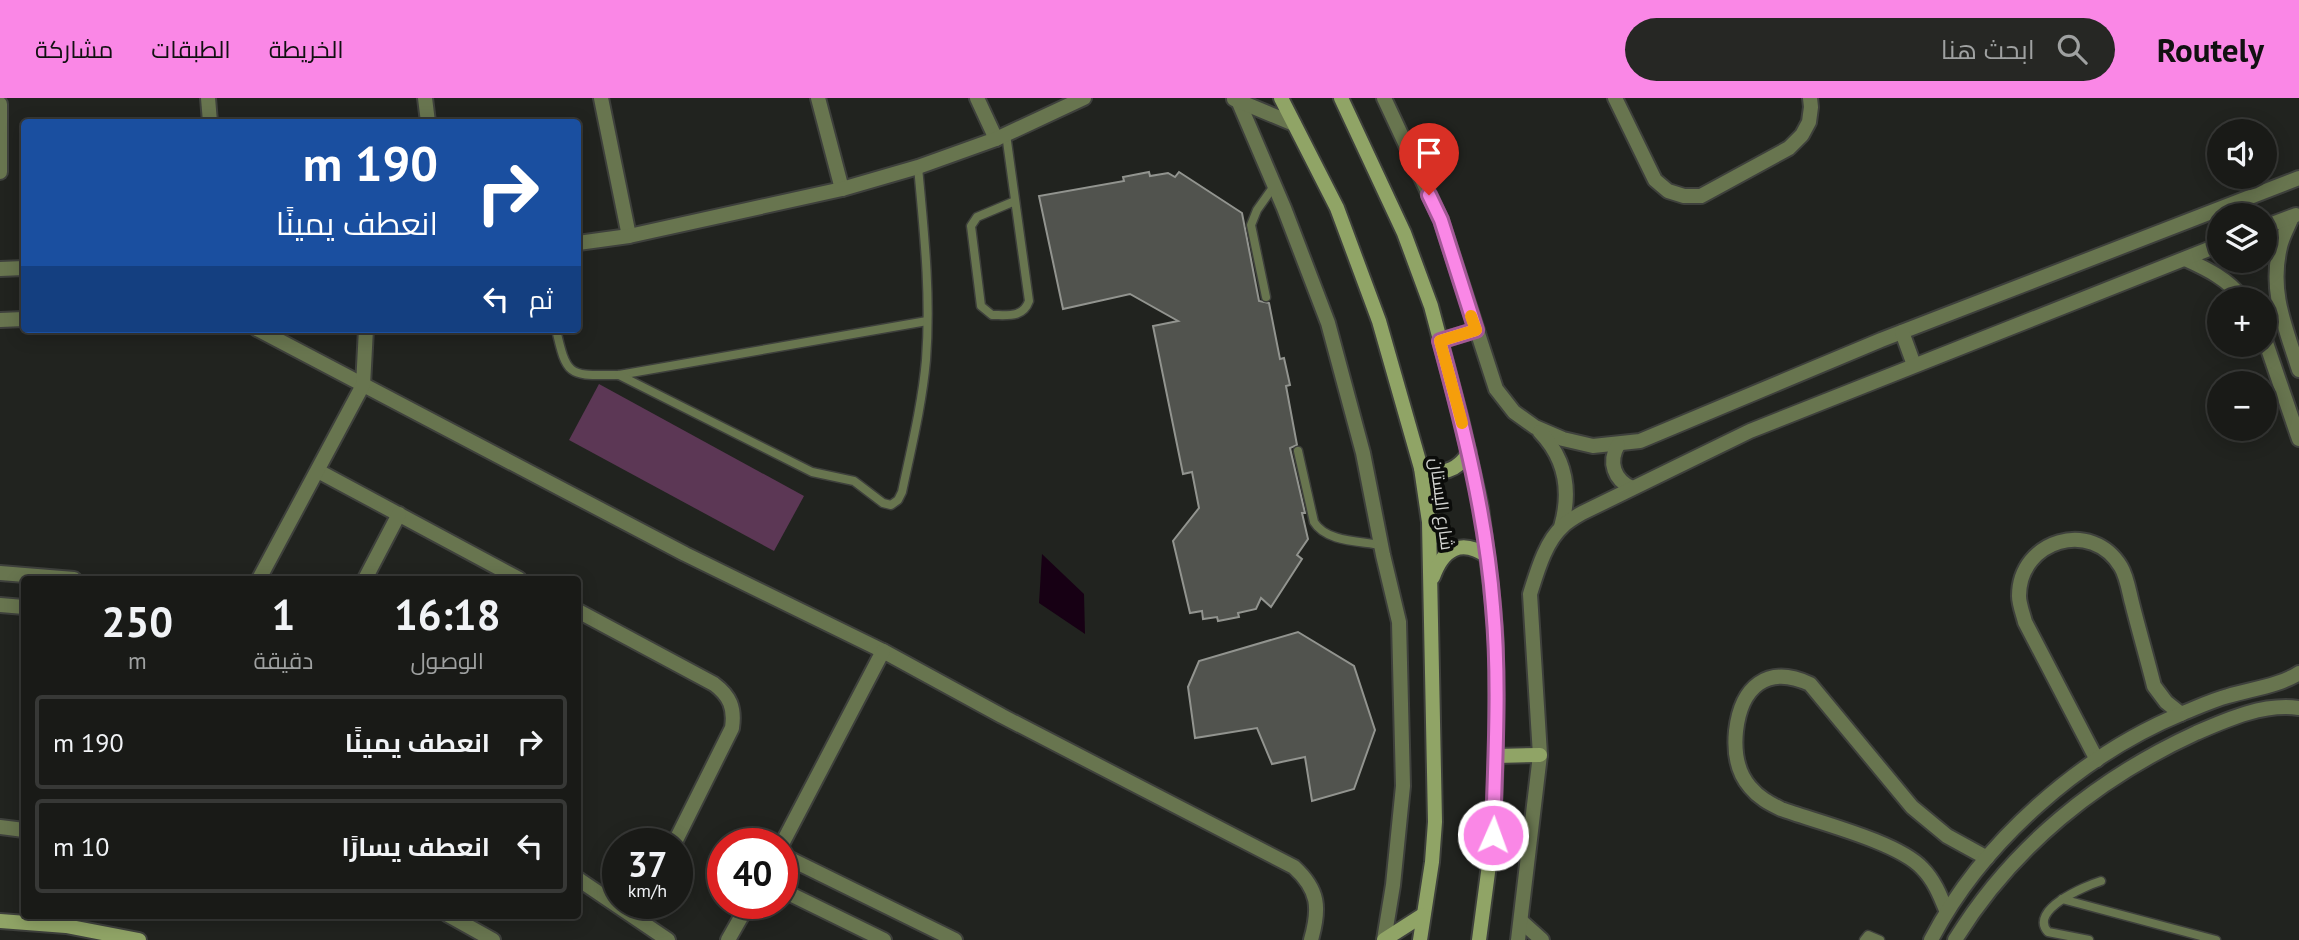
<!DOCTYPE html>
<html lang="ar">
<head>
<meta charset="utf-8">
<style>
	:root { --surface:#191a17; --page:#262724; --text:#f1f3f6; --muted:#9fa1a1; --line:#373836; --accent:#fa87e6 }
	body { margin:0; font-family:"PT Sans",Cairo,sans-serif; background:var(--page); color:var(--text); direction:rtl; height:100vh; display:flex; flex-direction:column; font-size:26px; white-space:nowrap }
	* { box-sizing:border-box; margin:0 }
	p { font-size:23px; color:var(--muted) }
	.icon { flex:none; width:38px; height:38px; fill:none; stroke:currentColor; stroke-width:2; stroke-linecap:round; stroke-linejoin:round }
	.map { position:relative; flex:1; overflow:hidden; direction:ltr }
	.sheet { position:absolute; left:21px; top:478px; width:560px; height:343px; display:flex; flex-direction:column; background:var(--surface); border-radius:7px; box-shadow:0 4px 18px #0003,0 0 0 2px var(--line); direction:rtl }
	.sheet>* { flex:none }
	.hud { position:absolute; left:21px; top:21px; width:560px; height:214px; border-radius:7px; box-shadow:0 4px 18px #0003,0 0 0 2px var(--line); direction:rtl; background:#1a4fa0; color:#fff; overflow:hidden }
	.buttons { position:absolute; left:2207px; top:21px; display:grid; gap:14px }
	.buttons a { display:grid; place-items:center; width:70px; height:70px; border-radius:50%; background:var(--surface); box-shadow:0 4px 18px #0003,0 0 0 2px var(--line); font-size:35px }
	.speed { position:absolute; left:602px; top:730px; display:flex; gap:14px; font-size:35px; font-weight:700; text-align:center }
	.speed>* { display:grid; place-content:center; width:91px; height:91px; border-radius:50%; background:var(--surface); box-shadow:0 4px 18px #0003,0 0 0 2px var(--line); line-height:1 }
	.speed small { font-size:18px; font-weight:400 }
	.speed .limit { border:10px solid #d22; background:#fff; color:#111 }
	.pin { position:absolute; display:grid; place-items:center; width:60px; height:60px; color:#fff; margin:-72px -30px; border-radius:50% 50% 50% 0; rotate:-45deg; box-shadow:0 0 7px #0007 }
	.pin .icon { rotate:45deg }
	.me { position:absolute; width:77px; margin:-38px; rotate:2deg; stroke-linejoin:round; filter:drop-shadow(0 0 5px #0008) }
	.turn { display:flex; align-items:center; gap:24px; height:147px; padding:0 28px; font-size:32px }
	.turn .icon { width:91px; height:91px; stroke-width:2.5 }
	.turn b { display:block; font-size:49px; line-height:60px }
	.then { display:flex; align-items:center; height:66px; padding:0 28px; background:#0003; gap:14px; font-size:26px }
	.eta { display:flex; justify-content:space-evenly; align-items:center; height:119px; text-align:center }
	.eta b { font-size:42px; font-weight:700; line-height:49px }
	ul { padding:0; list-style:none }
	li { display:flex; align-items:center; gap:21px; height:94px; margin:0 14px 10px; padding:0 14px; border:4px solid var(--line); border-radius:7px }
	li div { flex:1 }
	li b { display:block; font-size:26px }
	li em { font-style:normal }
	header { display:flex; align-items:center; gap:42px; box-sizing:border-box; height:98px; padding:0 35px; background:var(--accent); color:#111 }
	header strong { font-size:33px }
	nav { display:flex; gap:38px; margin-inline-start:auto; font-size:24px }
	.search { width:490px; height:63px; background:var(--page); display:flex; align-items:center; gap:18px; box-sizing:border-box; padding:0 24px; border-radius:38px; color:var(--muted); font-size:26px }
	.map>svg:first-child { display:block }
</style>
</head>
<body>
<header>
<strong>Routely</strong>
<div class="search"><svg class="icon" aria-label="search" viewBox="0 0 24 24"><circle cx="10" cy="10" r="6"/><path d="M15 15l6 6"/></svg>ابحث هنا</div>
<nav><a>الخريطة</a><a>الطبقات</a><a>مشاركة</a></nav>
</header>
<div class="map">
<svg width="2299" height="842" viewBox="0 0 2299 842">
	<rect width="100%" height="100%" fill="#21231f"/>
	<path fill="#5c3755" d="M599 286 804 398 774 453 569 342Z"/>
	<path fill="#170014" d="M1042 456 1084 496 1085 536 1039 505Z"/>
	<g fill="#51534e" stroke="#92948f" stroke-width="2">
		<path d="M1149 74 1150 78 1168 75 1175 79 1179 74 1242 115 1259 203 1269 205 1280 261 1284 260 1290 287 1286 288 1297 347 1290 350 1305 415H1302L1308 441 1297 457 1302 461 1271 509 1261 500 1256 511 1238 515 1239 519 1218 523 1217 519 1203 521 1202 513 1190 515 1173 443 1199 410 1192 374 1183 376 1153 228 1178 223 1130 196 1063 211 1039 98 1124 83 1123 79Z"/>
		<path d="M1298 534 1354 568 1375 632 1354 691 1312 703 1305 659 1272 666 1257 630 1195 640 1188 589 1199 563Z"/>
	</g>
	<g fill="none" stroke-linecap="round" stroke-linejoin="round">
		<defs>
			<g id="lane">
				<path d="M1006 36 1029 203C1023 220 1008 217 992 217L981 208 971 128 977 119 1015 103"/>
				<path d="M1266 199 1251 127 1257 112 1274 88"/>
				<path d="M556 231C567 281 570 277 619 277L927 223"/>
				<path d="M619 277 812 374 854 383 883 405 891 407 898 402 902 394C911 351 922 307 926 262 931 197 924 134 918 69"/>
				<path d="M1298 353 1314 424C1326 444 1360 443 1380 447"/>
				<path d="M2062 801 2216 842"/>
				<path d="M1864 842 1868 837 1880 842"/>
				<path d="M2089 842 2048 834C2028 812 2085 788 2101 783"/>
			</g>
			<g id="street">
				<path d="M208 0 210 24"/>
				<path d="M425 0 428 24"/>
				<path d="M601 0 629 138"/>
				<path d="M818 0 842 91"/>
				<path d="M977 0 996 41"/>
				<path d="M1237 0 1284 110 1328 225 1363 355 1383 457 1399 524 1403 688 1393 787 1384 842"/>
				<path d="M1384 0 1441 122 1496 291 1514 314 1535 329 1563 341 1593 348 1640 343 1881 242 2299 80"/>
				<path d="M1615 0 1655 82 1668 93 1684 98H1701L1789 50 1802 37 1809 24 1811 9 1810 0"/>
				<path d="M1234 1 1294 26"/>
				<path d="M0 6V74"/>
				<path d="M2292 119C2288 129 2282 139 2280 149 2269 195 2286 230 2299 272"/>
				<path d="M2264 129 2296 117"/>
				<path d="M578 145 629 138 842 91 918 69 996 41 1084 0"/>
				<path d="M2185 161C2207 171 2228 181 2243 201"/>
				<path d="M0 171 24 170"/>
				<path d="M0 222 24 221"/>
				<path d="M257 231 685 456 883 553 1002 618 1294 769C1319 792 1320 810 1311 842"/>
				<path d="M1902 234 1914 267"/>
				<path d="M2264 239 2299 341"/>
				<path d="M1540 334C1566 361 1571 394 1561 429"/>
				<path d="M1618 347C1608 364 1614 382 1632 390"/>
				<path d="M318 373 519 481"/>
				<path d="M0 475 74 481"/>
				<path d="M259 481 363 287 366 231"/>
				<path d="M365 481 399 416"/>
				<path d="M0 507 24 509"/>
				<path d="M578 513 714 586C730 598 735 610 732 630L674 746"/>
				<path d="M2097 662 2025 524C2023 516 2019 506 2019 498 2019 442 2092 420 2121 469 2127 479 2129 494 2132 505 2139 533 2147 560 2154 588L2166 604 2181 616"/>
				<path d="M0 729 24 732"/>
				<path d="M782 746 883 553"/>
				<path d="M782 757 955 842"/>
				<path d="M578 781 668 842"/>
				<path d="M782 792 884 842"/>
				<path d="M1946 812C1940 797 1934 782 1922 770 1898 744 1817 724 1781 711 1769 705 1759 700 1750 689 1737 674 1734 653 1736 633 1741 589 1767 566 1810 586L1912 709 1947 738 1987 760"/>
				<path d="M448 817 493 842"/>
				<path d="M1522 824 1542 842"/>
				<path d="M728 842 749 805"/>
				<path d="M1518 842 1540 657 1530 496C1537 474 1545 444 1563 428 1568 423 1575 419 1582 415L1750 333 2219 147"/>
				<path d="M1931 842C1982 744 2081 657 2183 615 2198 609 2213 602 2228 598 2251 591 2279 588 2299 575"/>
				<path d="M1955 842C2012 749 2098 680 2196 635 2228 621 2264 605 2299 610"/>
			</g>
			<g id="secondary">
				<path d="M1281 0 1337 110 1379 223 1421 370 1429 424 1435 724 1432 764 1420 842"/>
				<path d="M1341 0 1404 135 1431 208 1461 321 1481 409 1493 506 1496 545V658L1493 737 1479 842"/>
				<path d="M1440 243 1476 232"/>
				<path d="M1421 370C1441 378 1458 373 1469 354"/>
				<path d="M1433 479C1443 451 1461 440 1487 458"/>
				<path d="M1496 658 1540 657"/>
				<path d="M0 823 66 828 139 842"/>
				<path d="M1384 842 1423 817"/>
			</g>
		</defs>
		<use href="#lane" stroke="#3e403c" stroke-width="11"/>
		<use href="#street" stroke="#3e403c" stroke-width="18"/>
		<use href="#secondary" stroke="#3e403c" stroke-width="18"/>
		<use href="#lane" stroke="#68754f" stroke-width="8"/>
		<use href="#street" stroke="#68754f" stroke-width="14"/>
		<use href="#secondary" stroke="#90a466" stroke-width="14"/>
	</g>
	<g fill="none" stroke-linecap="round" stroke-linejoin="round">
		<defs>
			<path id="route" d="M1429 97 1441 122 1476 232 1440 243C1464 331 1486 418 1493 509 1500 585 1495 661 1493 737"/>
		</defs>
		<use href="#route" stroke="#a25896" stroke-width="18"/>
		<use href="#route" stroke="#fa87e6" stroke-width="12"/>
		<path stroke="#f59e0b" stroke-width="12" d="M1462 325 1440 243 1476 232 1471 218"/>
	</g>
	<g text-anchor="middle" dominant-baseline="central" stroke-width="7" stroke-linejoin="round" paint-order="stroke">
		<g font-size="18" fill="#d5d6d3" stroke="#0b0c0a">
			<text transform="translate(1442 406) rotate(83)">شارع البستان</text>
		</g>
	</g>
</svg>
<div class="buttons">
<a><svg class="icon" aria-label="sound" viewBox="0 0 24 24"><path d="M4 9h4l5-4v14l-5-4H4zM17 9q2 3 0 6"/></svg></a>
<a><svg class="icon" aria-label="layers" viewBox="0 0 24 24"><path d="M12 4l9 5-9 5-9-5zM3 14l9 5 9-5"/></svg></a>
<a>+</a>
<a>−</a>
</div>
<div class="speed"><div>37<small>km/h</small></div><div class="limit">40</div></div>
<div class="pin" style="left:1429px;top:97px;background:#d93025"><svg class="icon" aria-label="arrive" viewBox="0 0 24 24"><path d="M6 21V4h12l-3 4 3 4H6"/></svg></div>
<svg class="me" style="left:1493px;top:737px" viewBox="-20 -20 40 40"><circle r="17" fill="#fa87e6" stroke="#fff" stroke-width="3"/><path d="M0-11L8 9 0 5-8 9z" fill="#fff"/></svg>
<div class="hud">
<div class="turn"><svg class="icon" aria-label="right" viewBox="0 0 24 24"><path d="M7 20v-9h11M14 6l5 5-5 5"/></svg><div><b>190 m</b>انعطف يمينًا</div></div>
<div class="then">ثم<svg class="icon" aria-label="left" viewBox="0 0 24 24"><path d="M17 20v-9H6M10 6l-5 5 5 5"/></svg></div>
</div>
<section class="sheet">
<div class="eta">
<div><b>16:18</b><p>الوصول</p></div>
<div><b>1</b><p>دقيقة</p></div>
<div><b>250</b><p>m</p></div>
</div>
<ul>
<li><svg class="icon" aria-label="right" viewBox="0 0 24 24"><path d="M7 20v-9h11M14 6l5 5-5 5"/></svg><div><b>انعطف يمينًا</b></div><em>190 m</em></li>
<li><svg class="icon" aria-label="left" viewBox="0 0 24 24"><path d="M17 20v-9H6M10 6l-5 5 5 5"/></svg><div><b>انعطف يسارًا</b></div><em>10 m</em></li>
</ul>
</section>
</div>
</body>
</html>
